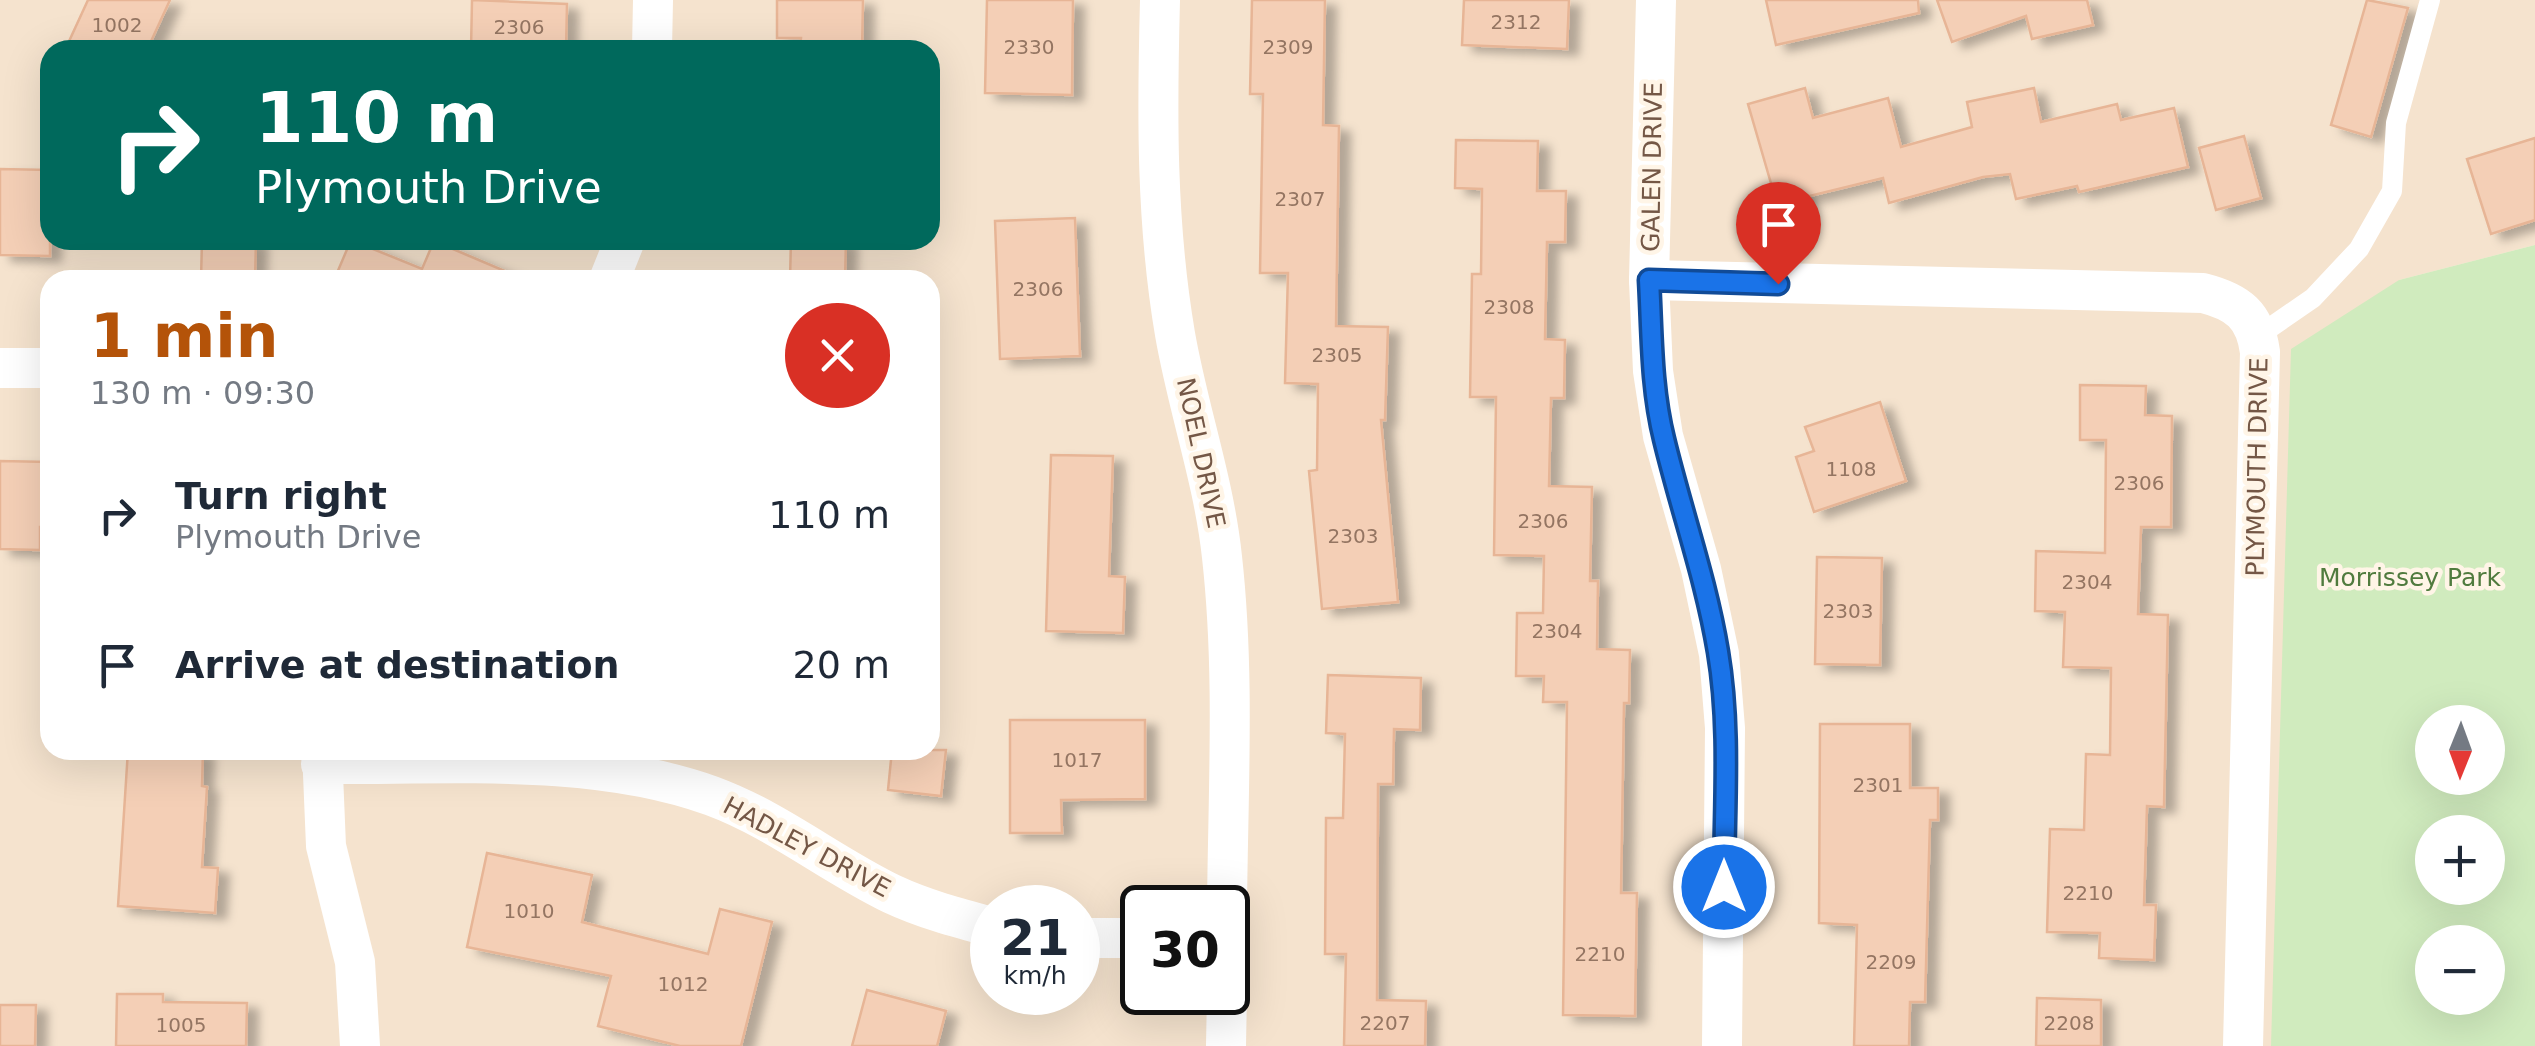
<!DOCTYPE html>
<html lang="en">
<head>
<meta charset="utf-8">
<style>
	:root { --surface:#fff; --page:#f6f6f7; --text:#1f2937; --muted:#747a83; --accent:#b45309 }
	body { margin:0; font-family:"DejaVu Sans",sans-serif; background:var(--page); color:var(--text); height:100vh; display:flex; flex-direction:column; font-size:38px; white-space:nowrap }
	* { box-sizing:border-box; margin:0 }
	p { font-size:32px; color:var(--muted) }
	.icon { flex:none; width:55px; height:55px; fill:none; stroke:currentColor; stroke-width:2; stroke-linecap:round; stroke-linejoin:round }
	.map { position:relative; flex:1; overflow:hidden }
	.panel { position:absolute; left:40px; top:270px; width:900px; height:490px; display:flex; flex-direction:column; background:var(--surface); border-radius:30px; box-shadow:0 10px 40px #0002 }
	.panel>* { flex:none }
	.banner { position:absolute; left:40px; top:40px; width:900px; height:210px; border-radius:30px; box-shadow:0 10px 40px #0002; background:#00695c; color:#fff; overflow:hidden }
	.needle { width:65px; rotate:181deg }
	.fabs { position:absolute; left:2415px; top:705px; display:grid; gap:20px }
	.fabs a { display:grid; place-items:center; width:90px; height:90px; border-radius:50%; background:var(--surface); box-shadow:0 10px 40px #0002; font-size:50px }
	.speed { position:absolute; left:970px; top:885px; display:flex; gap:20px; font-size:50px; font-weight:700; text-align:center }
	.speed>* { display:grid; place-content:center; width:130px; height:130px; border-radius:50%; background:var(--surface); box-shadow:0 10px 40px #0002; line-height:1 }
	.speed small { font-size:25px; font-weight:400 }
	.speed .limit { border:5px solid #111; border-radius:15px; background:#fff; color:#111 }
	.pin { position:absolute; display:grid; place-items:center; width:85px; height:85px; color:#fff; margin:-102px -42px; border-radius:50% 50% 50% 0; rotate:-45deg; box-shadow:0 0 10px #0007 }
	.pin .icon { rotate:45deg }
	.me { position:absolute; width:110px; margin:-55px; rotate:0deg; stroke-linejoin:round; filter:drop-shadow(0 0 8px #0008) }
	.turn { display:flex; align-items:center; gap:35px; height:210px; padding:0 50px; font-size:45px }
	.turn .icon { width:130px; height:130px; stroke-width:2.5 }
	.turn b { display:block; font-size:70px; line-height:85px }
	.round { display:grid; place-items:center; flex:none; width:105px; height:105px; border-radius:52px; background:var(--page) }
	.overview { display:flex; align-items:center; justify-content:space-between; height:170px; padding:0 50px }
	h1 { font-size:60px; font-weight:700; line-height:75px; color:var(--accent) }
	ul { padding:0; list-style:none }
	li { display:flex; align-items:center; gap:30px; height:150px; padding:0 50px }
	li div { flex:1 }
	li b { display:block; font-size:38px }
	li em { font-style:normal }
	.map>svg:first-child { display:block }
</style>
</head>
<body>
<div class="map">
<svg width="2535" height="1046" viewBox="0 0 2535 1046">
	<defs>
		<filter id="shadow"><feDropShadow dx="11" dy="6" stdDeviation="5" flood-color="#0004"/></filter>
	</defs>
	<rect width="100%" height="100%" fill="#fdf2df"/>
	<path fill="#f5e3ce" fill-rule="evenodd" d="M0 0H2535V245L2399 280 2271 1046H0ZM50 50H930V240H50ZM50 280H930V750H50ZM992 908H1078V992H992ZM1142 908H1228V992H1142Z"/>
	<path fill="#d0ebbe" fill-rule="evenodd" d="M2535 245V1046H2271L2291 349 2399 280ZM2432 722H2488V778H2432ZM2432 832H2488V888H2432ZM2432 942H2488V998H2432Z"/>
	<g fill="#f4cfb6" stroke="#e7b596" stroke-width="2.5" filter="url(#shadow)">
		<path d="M88 0H170L147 50H65Z"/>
		<path d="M472 0 567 4 566 50H471Z"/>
		<path d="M777 0H863L862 50H800L801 38H777Z"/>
		<path d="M987 0H1073L1072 95 985 93Z"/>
		<path d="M1252 0H1325L1323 125 1339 126 1336 326 1388 327 1385 420H1381L1398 602 1322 609 1309 471 1317 470 1318 384 1285 383 1288 273H1260L1263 94H1250Z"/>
		<path d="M1464 0H1569L1567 49 1462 45Z"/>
		<path d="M1766 0H1918L1919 13 1776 45Z"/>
		<path d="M1937 0H2087L2093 25 2032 39 2026 16 1952 42Z"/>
		<path d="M2367 0 2408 8 2371 137 2331 125Z"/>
		<path d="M1805 88 1813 118 1888 98 1901 147 1972 127 1967 102 2034 88 2041 122 2117 104 2121 120 2174 108 2188 167 2079 192 2077 186 2016 199 2010 174 1983 177 1889 203 1883 178 1777 204 1748 104Z"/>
		<path d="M2244 136 2261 198 2216 210 2199 148Z"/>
		<path d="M2535 138V220L2491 234 2467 159Z"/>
		<path d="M1456 140 1538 141 1537 191H1566L1565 242H1547L1545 339 1565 340 1564 398H1551L1549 486 1592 487 1590 581H1598L1597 649 1630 650 1629 703H1624L1621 893H1637L1635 1016 1563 1015 1567 702H1543L1544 676H1516L1517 613H1543L1544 556 1494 555 1496 397H1470L1472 274H1481L1482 189 1455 188Z"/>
		<path d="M0 169 50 170V256L0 255Z"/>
		<path d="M1075 218 1080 356 1000 359 995 221Z"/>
		<path d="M202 240H256L255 280H201Z"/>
		<path d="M351 240 422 269 434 241 526 280H334Z"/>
		<path d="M791 240H846L845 280H790Z"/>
		<path d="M2080 385 2146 386 2145 415 2172 416 2171 527H2141L2138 614 2168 615 2164 807 2147 806 2144 905H2156L2154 960 2099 958 2100 933 2047 932 2050 829 2084 830 2086 754 2110 755 2111 668 2063 667 2065 612 2035 611 2036 551 2105 553 2106 440H2080Z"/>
		<path d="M1880 402 1906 481 1814 512 1796 457 1814 451 1805 427Z"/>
		<path d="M1051 455 1113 456 1109 576 1125 577 1123 633 1046 631Z"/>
		<path d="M0 461 50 462V527H40V550L0 549Z"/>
		<path d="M1817 557 1882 558 1880 665 1815 664Z"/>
		<path d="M1328 675 1421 678 1420 730 1394 729 1393 784H1378L1377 1000 1426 1001 1425 1046H1344L1346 954H1325L1326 818H1343L1345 734 1326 733Z"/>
		<path d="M1010 720H1145V799L1061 800 1062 833H1010Z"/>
		<path d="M1820 724H1910V788H1938V820H1930L1925 1002H1910L1909 1046H1854L1857 925 1819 923Z"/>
		<path d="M128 750H203L202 786 207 787 202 867 218 868 215 913 118 906Z"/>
		<path d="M892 750H946L941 796 888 790Z"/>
		<path d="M487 853 592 875 582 922 708 954 720 909 772 922 741 1046H680L598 1026 611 976 467 947Z"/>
		<path d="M867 990 946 1011 937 1046H852Z"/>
		<path d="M117 994H163V1002L247 1003 246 1046H116Z"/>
		<path d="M2037 998 2101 1000V1046H2036Z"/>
		<path d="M0 1005H36L35 1046H0Z"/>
	</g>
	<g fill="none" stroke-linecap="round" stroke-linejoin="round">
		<path stroke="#fff" stroke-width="20" d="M2258 336 2313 298 2359 249 2392 191 2396 123 2430 0"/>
		<g stroke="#fff" stroke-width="40">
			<path d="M1160 0C1157 113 1156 222 1175 334 1188 409 1214 481 1222 557 1235 673 1228 791 1227 908"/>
			<path d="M1656 0 1649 280 1653 371 1663 436 1701 569 1719 654 1725 728 1722 1046"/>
			<path d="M652 50 653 0"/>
			<path d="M609 280 625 240"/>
			<path d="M1649 280 2203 293C2238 302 2255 315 2260 352L2243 1046"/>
			<path d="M0 368H50"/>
			<path d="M322 750 326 846 355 962 360 1046"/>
			<path d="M321 764C446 765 594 753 712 796 777 820 830 864 892 894 924 909 958 918 992 927"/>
			<path d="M1078 938H1142"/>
			<path d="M1226 1046 1227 992"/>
		</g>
	</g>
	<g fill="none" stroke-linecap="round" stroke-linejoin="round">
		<defs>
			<path id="route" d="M1724 887C1724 810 1731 729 1718 652 1706 579 1681 510 1664 439 1651 387 1652 333 1649 280L1778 284"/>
		</defs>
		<use href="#route" stroke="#114b97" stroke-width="25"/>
		<use href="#route" stroke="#1a73e8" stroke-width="18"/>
	</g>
	<g text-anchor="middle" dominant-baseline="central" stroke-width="9" stroke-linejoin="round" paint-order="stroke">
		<g font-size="20" fill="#947562">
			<text x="1516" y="22">2312</text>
			<text x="117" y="25">1002</text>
			<text x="519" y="27">2306</text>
			<text x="1029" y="47">2330</text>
			<text x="1288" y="47">2309</text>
			<text x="1300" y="199">2307</text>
			<text x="1038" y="289">2306</text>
			<text x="1509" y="307">2308</text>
			<text x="1337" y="355">2305</text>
			<text x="1851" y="469">1108</text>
			<text x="2139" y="483">2306</text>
			<text x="1543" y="521">2306</text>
			<text x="1353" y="536">2303</text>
			<text x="2087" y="582">2304</text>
			<text x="1848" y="611">2303</text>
			<text x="1557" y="631">2304</text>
			<text x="1077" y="760">1017</text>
			<text x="1878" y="785">2301</text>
			<text x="2088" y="893">2210</text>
			<text x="529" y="911">1010</text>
			<text x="1600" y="954">2210</text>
			<text x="1891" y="962">2209</text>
			<text x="683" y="984">1012</text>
			<text x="1385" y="1023">2207</text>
			<text x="2069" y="1023">2208</text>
			<text x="181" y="1025">1005</text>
		</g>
		<g font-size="25" fill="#745746" stroke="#fff5e7">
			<text transform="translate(1652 167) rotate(-89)">GALEN DRIVE</text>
			<text transform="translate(1201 453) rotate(78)">NOEL DRIVE</text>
			<text transform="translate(2257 467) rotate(-89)">PLYMOUTH DRIVE</text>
			<text transform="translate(807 847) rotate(28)">HADLEY DRIVE</text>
		</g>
		<g font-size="25" fill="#507b3e" stroke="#fff5e7">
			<text x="2410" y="577">Morrissey Park</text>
		</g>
	</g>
</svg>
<div class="fabs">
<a><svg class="needle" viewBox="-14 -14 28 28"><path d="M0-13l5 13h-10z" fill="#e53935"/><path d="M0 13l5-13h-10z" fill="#747a83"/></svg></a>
<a>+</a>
<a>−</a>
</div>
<div class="speed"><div>21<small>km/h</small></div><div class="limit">30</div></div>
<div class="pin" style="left:1778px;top:284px;background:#d93025"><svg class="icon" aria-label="arrive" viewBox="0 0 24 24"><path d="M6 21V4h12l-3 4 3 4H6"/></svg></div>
<svg class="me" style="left:1724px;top:887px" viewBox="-20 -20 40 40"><circle r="17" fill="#1a73e8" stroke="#fff" stroke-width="3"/><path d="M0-11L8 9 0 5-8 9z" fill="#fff"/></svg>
<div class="banner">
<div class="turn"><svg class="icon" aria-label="right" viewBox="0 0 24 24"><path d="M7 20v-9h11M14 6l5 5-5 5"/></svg><div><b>110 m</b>Plymouth Drive</div></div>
</div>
<section class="panel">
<div class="overview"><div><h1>1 min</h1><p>130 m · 09:30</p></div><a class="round" style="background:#d93025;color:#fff"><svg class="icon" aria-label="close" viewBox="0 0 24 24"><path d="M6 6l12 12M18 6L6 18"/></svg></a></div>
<ul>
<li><svg class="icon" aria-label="right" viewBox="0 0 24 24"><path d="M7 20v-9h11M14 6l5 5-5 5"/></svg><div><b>Turn right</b><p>Plymouth Drive</p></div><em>110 m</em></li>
<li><svg class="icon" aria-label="arrive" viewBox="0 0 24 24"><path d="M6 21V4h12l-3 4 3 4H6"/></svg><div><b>Arrive at destination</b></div><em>20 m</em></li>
</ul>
</section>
</div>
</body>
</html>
